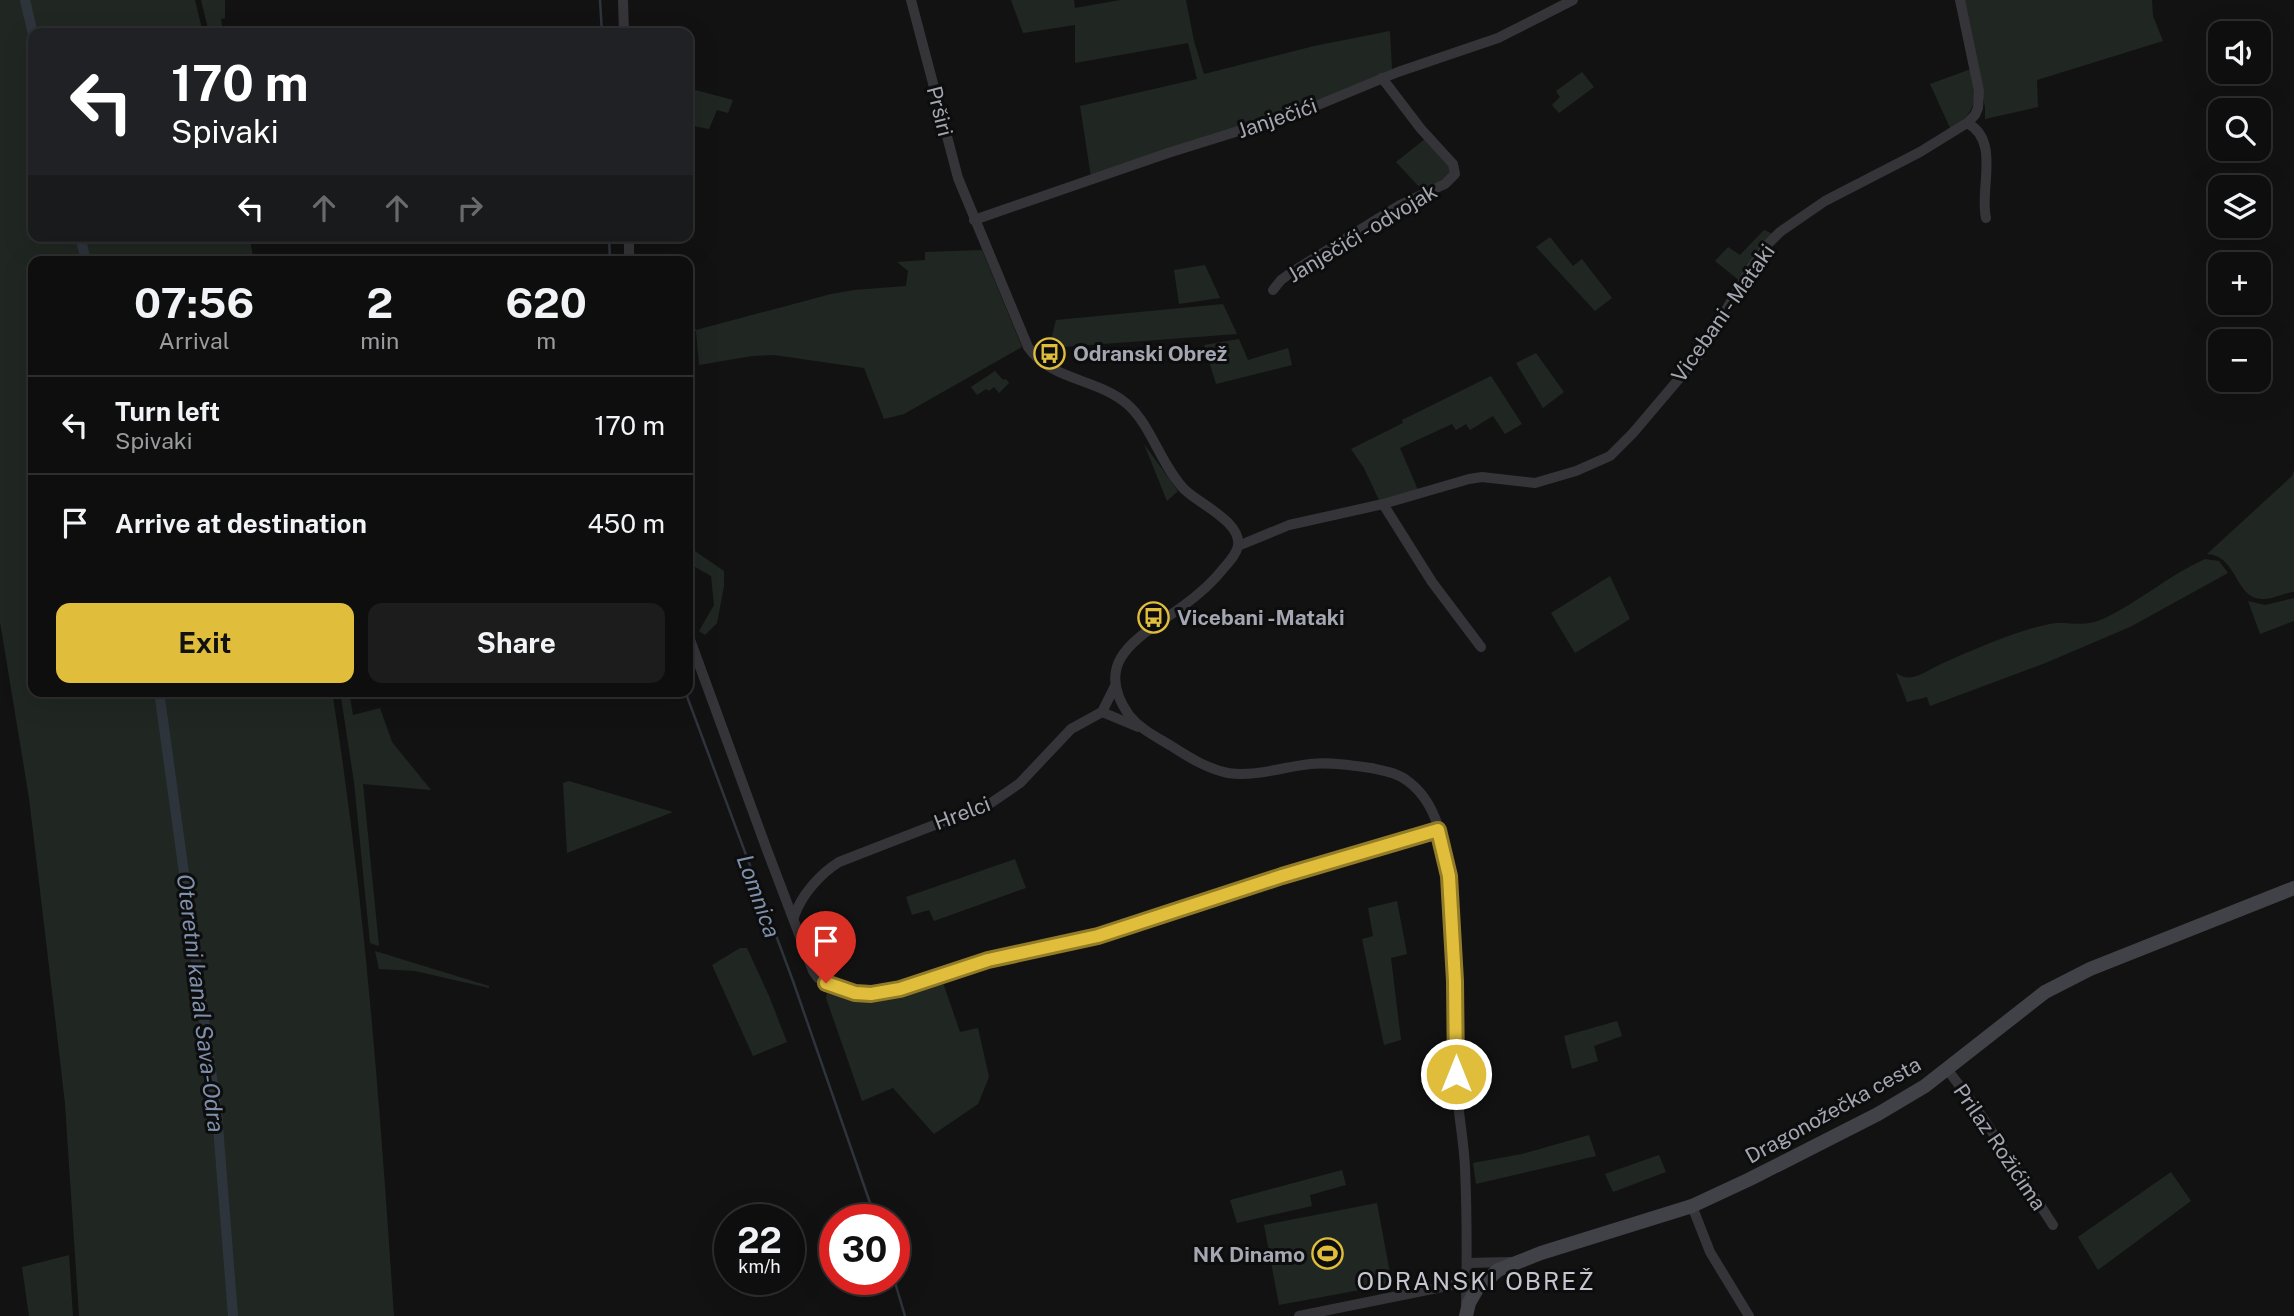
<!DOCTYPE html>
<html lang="en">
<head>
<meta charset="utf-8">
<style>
	:root { --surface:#0e0e0e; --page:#1c1c1c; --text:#f1f3f6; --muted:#9b9c9e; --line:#2e2e2e; --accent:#e0be3c }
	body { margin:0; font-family:"Public Sans",sans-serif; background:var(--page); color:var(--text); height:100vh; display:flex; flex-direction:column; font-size:26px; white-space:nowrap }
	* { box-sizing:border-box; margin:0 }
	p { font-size:23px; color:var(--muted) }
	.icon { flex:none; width:38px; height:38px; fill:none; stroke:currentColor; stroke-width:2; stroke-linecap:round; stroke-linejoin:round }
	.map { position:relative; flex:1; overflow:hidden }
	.drawer { position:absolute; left:28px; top:256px; width:665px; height:441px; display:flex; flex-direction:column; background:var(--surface); border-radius:14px; box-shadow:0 7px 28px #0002,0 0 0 2px var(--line) }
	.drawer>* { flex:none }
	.banner { position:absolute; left:28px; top:28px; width:665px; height:214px; border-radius:14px; box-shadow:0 7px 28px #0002,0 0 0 2px var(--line); background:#202124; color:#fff; overflow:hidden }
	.buttons { position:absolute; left:2208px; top:21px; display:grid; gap:14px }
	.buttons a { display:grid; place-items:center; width:63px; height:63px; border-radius:14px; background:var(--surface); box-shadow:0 7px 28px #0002,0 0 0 2px var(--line); font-size:35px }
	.speed { position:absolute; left:714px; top:1204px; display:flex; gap:14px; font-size:35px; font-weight:700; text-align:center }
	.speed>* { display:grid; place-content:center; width:91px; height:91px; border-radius:50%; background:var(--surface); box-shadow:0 7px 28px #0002,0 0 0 2px var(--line); line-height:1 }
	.speed small { font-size:18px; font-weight:400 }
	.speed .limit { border:10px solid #d22; background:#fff; color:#111 }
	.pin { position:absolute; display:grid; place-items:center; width:60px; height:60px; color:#fff; margin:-72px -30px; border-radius:50% 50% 50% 0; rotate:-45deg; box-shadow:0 0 7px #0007 }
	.pin .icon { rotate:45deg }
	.me { position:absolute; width:77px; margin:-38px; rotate:0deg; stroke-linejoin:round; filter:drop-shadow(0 0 5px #0008) }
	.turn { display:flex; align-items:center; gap:24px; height:147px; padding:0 28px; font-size:32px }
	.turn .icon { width:91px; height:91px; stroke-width:2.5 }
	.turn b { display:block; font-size:49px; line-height:60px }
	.lanes { display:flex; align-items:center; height:66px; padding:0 28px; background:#0003; justify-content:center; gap:35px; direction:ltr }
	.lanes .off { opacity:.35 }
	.eta { display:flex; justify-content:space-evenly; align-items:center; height:119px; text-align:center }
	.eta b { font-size:42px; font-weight:700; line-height:49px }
	.action { display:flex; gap:14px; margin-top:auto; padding:14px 28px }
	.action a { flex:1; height:80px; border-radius:14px; background:var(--accent); color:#111; font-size:28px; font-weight:700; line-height:80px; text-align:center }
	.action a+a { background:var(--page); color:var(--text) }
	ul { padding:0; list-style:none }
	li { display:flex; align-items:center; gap:21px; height:98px; padding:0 28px; border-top:2px solid var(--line) }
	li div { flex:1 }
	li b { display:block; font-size:26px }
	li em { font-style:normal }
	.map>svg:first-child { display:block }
</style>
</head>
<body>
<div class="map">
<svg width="2294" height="1316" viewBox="0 0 2294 1316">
	<rect width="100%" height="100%" fill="#121213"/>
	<g fill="#202722">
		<path d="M0 0H195L203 33H33V236H249L254 261H33V691H332C365 898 380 1108 394 1316H79L65 1104 55 1017 29 798 0 622Z"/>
		<path d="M201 0H225V18L221 19 223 33H209Z"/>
		<path d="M1011 0H1074L1075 8 1120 0H1186L1194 41 1204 74 1314 46 1390 31 1392 70 1308 106 1091 177 1080 106 1197 79 1188 43 1075 63V25L1023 33Z"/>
		<path d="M1963 0H2152L2153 16 2163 41 2037 80 2038 107 1985 119V107Z"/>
		<path d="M1971 69C1977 103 1978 108 1951 130L1930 84Z"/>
		<path d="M1582 72 1594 87 1559 113 1552 105 1560 97 1556 91Z"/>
		<path d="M688 88 733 100 728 113 717 110 709 129 688 125Z"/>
		<path d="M1425 139 1451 167 1450 175 1423 191 1396 162Z"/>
		<path d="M1764 230 1773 234 1740 281 1715 261 1728 247 1740 255Z"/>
		<path d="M1550 237 1573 266 1582 259 1612 298 1595 311 1536 247Z"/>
		<path d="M982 250 1022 347 904 414 884 419 864 368 774 355 752 356 699 365 696 331H688V315L696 330 831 294 854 290 906 286 908 271 897 262 925 260V252Z"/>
		<path d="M1205 265 1220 298 1179 304 1174 270Z"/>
		<path d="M1223 304 1237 334 1049 348 1056 320Z"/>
		<path d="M1239 339 1248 360 1288 348 1292 365 1216 384 1204 345Z"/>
		<path d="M1536 353 1564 392 1543 408 1516 363Z"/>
		<path d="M995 371 1003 380 1006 379 1009 383 999 393 994 387 989 391 986 389 977 395 971 387Z"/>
		<path d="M1491 376 1522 424 1505 434 1493 416 1470 430 1466 424 1456 430 1452 424 1400 448 1418 490 1379 500 1364 468 1351 449 1403 423 1402 420Z"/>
		<path d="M1144 444 1178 491 1167 501Z"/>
		<path d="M2294 470V592C2283 593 2272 600 2261 599 2235 598 2237 555 2207 554L2292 476Z"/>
		<path d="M688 549H692L724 571V586L717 623 705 635 699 631 714 605 711 576 688 563Z"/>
		<path d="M2205 559 2219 561 2228 573 2130 627 2043 664 1930 706 1927 697 1907 702 1896 673C1910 683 1921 674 1935 667 1965 653 2013 632 2045 625 2065 619 2080 629 2103 619 2139 602 2169 575 2205 559Z"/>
		<path d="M1610 576 1630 619 1575 653 1551 613Z"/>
		<path d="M2294 598V621L2260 634 2248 601 2265 605Z"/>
		<path d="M340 691H349L353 715 380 708 392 742 431 790 363 784 379 946 370 943 354 782Z"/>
		<path d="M569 781 673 812 567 853 563 783Z"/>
		<path d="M1015 859 1026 888 934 921 929 910 912 915 906 897Z"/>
		<path d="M1397 901 1407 954 1391 958 1401 1040 1384 1045 1362 939 1373 936 1368 908Z"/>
		<path d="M740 948H747L769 996 787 1042 753 1056 712 965Z"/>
		<path d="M375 951 489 986V988L415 971 379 969Z"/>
		<path d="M941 977 960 1032 978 1028 989 1077 978 1104 934 1134 893 1088 862 1101 826 998 827 993 860 1001 879 998Z"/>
		<path d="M1617 1021 1622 1036 1594 1046 1598 1061 1572 1069 1564 1036Z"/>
		<path d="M1589 1135 1596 1156 1476 1184 1473 1163 1522 1154Z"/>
		<path d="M1659 1155 1666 1172 1613 1192 1605 1174Z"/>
		<path d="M1342 1170 1346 1185 1310 1195 1312 1206 1237 1223 1230 1200Z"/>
		<path d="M2171 1172 2191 1201 2098 1270 2078 1237Z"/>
		<path d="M1377 1203 1392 1284 1279 1305 1264 1225Z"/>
		<path d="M69 1255 73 1316H29L22 1267Z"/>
	</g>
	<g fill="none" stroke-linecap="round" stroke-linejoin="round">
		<g stroke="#2e343c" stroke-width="2.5">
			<path d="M600 0 602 33"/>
			<path d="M609 236 610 261"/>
			<path d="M685 691 793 981 876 1220"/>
			<path d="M894 1279 905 1316"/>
		</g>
		<g stroke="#2e343c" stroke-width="10">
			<path d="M25 0 33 34"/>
			<path d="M80 236 86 261"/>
			<path d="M159 691 217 1114 233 1316"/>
		</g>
		<g stroke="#353539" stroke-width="10">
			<path d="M623 0 624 33"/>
			<path d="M911 0 958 178 1028 347C1051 381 1097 378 1127 404 1150 423 1161 465 1184 489 1199 504 1242 522 1238 546 1236 555 1229 562 1223 569 1212 583 1198 595 1183 606 1144 635 1089 658 1129 715 1141 730 1157 737 1173 747 1190 758 1208 769 1228 773 1255 777 1283 767 1310 764 1330 762 1351 765 1371 768 1385 771 1398 773 1409 782 1450 813 1447 883 1451 929 1453 958 1456 988 1457 1017 1457 1043 1455 1068 1457 1093 1459 1118 1464 1143 1465 1168 1467 1213 1467 1259 1466 1305"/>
			<path d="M1967 123C2001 140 1979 190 1986 218"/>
			<path d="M974 220 1168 153 1306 110 1398 72 1498 38 1573 0"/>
			<path d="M629 236V261"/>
			<path d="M1273 290 1281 280 1292 272 1400 205 1445 184 1455 174 1453 164 1421 129 1382 78"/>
			<path d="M1383 504 1432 582 1481 647"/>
			<path d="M1238 546 1289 525 1383 504 1469 479 1482 477 1535 483 1576 471 1610 456 1633 433 1700 354 1749 271 1768 244 1780 232 1825 201 1920 152 1967 123 1975 115 1978 108 1979 91 1960 0"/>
			<path d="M688 634 767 850 813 971 818 978 837 989 855 993 884 992 988 960 1082 941 1114 932 1282 876 1438 830"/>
			<path d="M1102 712 1138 727"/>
			<path d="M794 917C801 895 820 874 839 862L991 803 1020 783 1071 729 1102 712 1115 686"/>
			<path d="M1947 1069 1977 1109 2053 1225"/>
			<path d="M1692 1206 1710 1252 1749 1316"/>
			<path d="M1467 1263 1511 1262"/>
			<path d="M1299 1316 1467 1282"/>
		</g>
		<path stroke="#414247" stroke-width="14" d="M1466 1316 1469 1303 1477 1289 1498 1270 1541 1253 1692 1206 1750 1179 1878 1114 1925 1086 2045 992 2090 969 2294 888"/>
	</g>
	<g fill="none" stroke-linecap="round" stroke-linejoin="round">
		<defs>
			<path id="route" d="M826 983 855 993 871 994 900 989 988 960 1098 936 1282 876 1438 830 1449 876 1455 981 1456 1074"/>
		</defs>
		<use href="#route" stroke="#927c27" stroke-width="18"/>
		<use href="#route" stroke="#e0be3c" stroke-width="12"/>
	</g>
	<defs>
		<symbol id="bus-ring" viewBox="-11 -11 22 22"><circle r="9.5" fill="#0d0d0e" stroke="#e0be3c" stroke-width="1.5"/><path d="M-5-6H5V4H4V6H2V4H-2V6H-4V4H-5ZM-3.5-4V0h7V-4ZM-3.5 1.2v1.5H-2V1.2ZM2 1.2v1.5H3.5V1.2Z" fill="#e0be3c"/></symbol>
		<symbol id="stadium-ring" viewBox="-11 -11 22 22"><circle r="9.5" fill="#0d0d0e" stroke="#e0be3c" stroke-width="1.5"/><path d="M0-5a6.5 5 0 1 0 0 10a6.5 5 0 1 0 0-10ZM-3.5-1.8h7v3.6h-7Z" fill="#e0be3c"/></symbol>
	</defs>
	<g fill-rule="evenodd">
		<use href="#bus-ring" x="1032" y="336" width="35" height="35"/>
		<use href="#bus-ring" x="1136" y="600" width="35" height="35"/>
		<use href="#stadium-ring" x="1310" y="1236" width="35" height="35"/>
	</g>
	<g text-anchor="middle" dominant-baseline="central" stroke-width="6" stroke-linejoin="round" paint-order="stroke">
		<g font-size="21" fill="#a4a7b2" stroke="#0d0d0e">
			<text transform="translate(940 111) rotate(76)">Prširi</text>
			<text transform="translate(1277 118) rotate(-19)">Janječići</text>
			<text transform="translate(1362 233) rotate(-31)">Janječići - odvojak</text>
			<text transform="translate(1723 313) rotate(-55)">Vicebani - Mataki</text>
			<text transform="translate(962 813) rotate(-21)">Hrelci</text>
			<text transform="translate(1833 1110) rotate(-29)">Dragonožečka cesta</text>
			<text transform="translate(2000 1147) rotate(56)">Prilaz Rožićima</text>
		</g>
		<g font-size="21" font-weight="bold" fill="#a4a7b2" stroke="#0d0d0e" text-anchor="start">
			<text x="1073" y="353">Odranski Obrež</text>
			<text x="1177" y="617">Vicebani -Mataki</text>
			<text x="1305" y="1254" text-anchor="end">NK Dinamo</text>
		</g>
		<g font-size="23" font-style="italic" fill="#7e90ab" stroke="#0d0d0e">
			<text transform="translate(759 896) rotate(70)">Lomnica</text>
			<text transform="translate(201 1003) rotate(83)">Oteretni kanal Sava-Odra</text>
		</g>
		<g font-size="24" letter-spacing="2" fill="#c5c6cf" stroke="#0d0d0e">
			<text x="1476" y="1281">ODRANSKI OBREŽ</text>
		</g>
	</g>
</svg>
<div class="buttons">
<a><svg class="icon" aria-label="sound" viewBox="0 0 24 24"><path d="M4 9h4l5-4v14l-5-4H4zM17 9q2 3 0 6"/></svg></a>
<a><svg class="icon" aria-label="search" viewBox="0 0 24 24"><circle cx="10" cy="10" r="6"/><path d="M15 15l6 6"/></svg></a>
<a><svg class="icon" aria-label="layers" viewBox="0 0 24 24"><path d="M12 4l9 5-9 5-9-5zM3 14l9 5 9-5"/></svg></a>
<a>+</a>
<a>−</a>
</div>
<div class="speed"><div>22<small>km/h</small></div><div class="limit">30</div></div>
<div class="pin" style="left:826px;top:983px;background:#d93025"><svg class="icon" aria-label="arrive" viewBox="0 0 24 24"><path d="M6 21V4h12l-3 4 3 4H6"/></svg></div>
<svg class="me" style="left:1456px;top:1074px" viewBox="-20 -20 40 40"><circle r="17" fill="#e0be3c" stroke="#fff" stroke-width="3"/><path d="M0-11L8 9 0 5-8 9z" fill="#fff"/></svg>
<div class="banner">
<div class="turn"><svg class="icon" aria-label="left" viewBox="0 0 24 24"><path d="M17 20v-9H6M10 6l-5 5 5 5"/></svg><div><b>170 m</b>Spivaki</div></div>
<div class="lanes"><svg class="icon" aria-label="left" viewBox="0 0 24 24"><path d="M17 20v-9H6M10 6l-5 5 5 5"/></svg><svg class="icon off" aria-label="ahead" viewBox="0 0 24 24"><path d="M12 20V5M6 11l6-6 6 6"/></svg><svg class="icon off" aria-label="ahead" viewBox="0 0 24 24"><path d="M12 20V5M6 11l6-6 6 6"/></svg><svg class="icon off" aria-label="right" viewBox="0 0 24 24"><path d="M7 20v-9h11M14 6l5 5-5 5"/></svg></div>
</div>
<section class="drawer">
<div class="eta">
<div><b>07:56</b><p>Arrival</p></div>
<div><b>2</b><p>min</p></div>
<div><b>620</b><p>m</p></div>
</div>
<ul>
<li><svg class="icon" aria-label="left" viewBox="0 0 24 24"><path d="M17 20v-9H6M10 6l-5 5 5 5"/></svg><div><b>Turn left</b><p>Spivaki</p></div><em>170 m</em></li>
<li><svg class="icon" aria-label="arrive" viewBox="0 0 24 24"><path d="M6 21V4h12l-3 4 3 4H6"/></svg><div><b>Arrive at destination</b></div><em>450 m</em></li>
</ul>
<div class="action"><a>Exit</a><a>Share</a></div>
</section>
</div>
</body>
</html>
